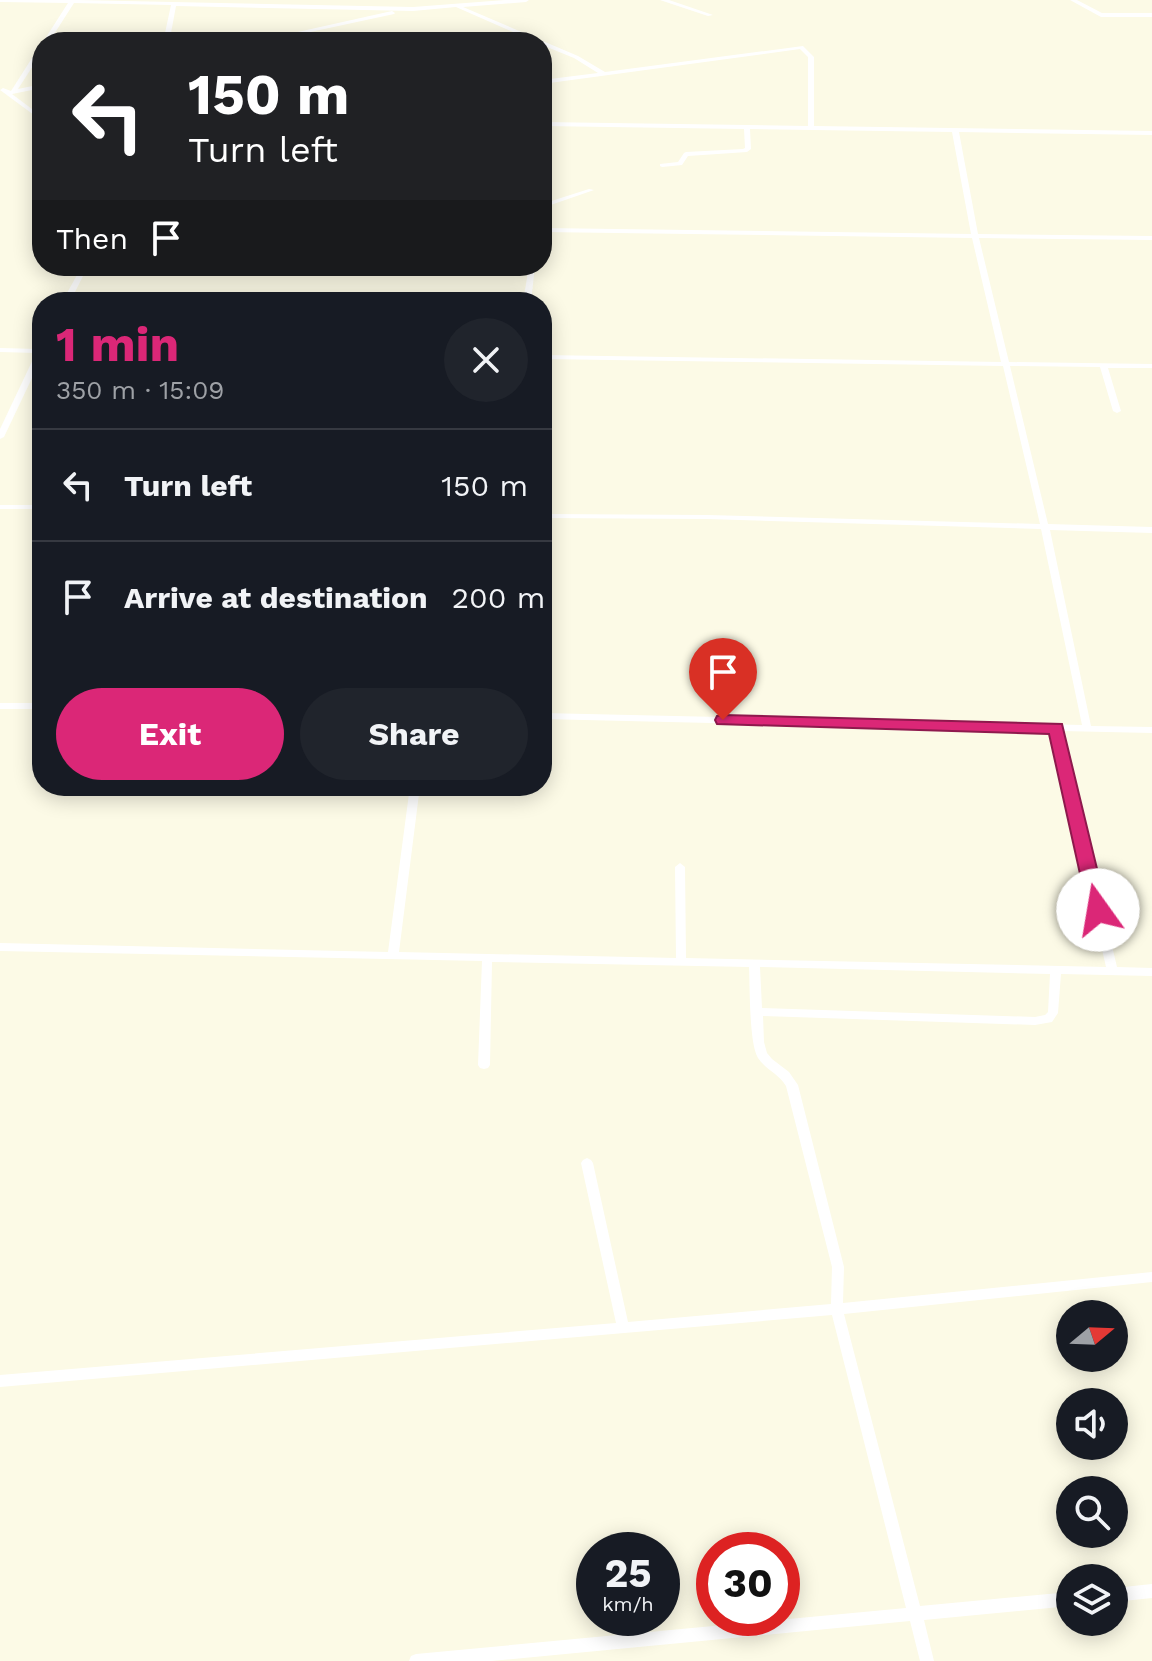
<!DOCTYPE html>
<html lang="en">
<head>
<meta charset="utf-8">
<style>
	:root { --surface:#171b24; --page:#20242c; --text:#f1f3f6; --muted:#9ea1a6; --line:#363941; --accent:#db2777 }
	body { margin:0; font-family:"Work Sans",sans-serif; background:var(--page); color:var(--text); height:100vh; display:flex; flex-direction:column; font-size:30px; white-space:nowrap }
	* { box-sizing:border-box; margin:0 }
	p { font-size:26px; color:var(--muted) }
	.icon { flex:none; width:44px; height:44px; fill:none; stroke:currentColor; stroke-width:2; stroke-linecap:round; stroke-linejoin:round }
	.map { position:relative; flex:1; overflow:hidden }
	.panel { position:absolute; left:32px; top:292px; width:520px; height:504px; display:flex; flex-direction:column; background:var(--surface); border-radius:32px; box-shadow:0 4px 20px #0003 }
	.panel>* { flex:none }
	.banner { position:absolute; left:32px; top:32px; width:520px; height:244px; border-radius:32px; box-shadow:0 4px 20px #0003; background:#202124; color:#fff; overflow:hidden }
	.needle { width:52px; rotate:71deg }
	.fabs { position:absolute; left:1056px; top:1300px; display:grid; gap:16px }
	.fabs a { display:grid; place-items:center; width:72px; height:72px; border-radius:50%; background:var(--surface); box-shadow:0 4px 20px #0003; font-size:40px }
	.speed { position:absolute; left:576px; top:1532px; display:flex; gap:16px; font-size:40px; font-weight:700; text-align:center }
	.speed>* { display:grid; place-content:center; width:104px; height:104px; border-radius:50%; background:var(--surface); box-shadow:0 4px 20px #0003; line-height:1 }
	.speed small { font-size:20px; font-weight:400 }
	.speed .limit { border:12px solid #d22; background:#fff; color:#111 }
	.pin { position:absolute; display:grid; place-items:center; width:68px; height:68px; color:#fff; margin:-82px -34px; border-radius:50% 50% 50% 0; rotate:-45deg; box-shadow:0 0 8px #0007 }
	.pin .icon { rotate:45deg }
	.me { position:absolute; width:88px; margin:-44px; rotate:347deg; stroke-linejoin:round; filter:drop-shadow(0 0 6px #0008) }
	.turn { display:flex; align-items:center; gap:28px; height:168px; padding:0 24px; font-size:36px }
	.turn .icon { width:104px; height:104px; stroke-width:2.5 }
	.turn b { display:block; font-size:56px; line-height:68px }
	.then { display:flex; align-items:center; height:76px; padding:0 24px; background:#0003; gap:16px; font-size:30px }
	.round { display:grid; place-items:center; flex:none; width:84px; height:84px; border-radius:42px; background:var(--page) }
	.headline { display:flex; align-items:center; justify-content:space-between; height:136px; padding:0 24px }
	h1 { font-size:48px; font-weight:700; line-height:60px; color:var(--accent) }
	.cta { display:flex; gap:16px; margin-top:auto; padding:16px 24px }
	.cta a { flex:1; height:92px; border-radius:48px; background:var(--accent); color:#fff; font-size:32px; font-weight:700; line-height:92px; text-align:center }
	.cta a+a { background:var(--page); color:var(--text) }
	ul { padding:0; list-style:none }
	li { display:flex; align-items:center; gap:24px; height:112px; padding:0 24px; border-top:2px solid var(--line) }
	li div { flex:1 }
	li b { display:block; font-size:30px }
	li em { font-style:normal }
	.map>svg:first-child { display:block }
</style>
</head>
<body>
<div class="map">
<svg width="1152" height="1661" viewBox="0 0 1152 1661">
	<rect width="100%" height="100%" fill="#fcfae6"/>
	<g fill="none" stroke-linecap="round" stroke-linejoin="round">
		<g fill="#fff" fill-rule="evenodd">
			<path d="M0 0H77L413 7 505 0H529L526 2 463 7 578 56 605 72 803 46 814 57V126L1152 131V135L959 132 978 234 1152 236V240L979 238 1009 362 1152 364V368H1108L1121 411 1117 413 1113 411 1100 367 1010 366 1048 524 1152 527V533L1050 530 1091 726 1152 727V733L1061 731 1117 967 1152 968V976L1061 974 1058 1013 1052 1022 1035 1025 763 1016 764 1042 767 1053 772 1059 789 1072 798 1085 844 1267 843 1303 1152 1272V1282L844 1314 920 1606 1070 1592V1606L924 1620 934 1661H920L910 1621 491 1661H409L411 1656 416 1654 906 1608 832 1315 0 1387V1375L616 1323 581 1163 583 1160 587 1158 591 1160 593 1163 628 1322 831 1304 832 1267 786 1086C779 1074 766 1070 758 1058 749 1043 750 988 749 967L492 962 490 1065 488 1068 484 1069 480 1068 478 1065 482 961 0 951V943L388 952 410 786H420L399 952 676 958 675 867 680 863 685 867 686 958 1106 967 1052 731 542 719V713L1082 725 1041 529 707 519 542 518V514L707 515 1040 524 1003 366 542 359V355L1001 362 972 238 542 232V228L971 234 952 132 750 129 751 149 747 152 688 156 682 165 662 167 660 166V164L678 162 684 153 686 152 743 149 745 148 744 129 542 126V122L808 126V57L800 49 542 84V80L598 73 574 58 542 45V42H536L456 7 413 11 176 6 171 33 168 35 165 33 171 5 74 3 49 42H43L68 3 0 2ZM760 967 1050 974 1048 1012 1045 1015 1035 1017 762 1008Z"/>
			<path d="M660 0H669L713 15 708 16Z"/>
			<path d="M1070 0H1077L1102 13H1152V17H1101Z"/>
			<path d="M392 11 395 13 394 14 264 42H253Z"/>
			<path d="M42 45V52L18 89 42 84V88L12 94 40 115 41 116 38 118 0 90 3 88 11 91 39 47Z"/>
			<path d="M589 189 594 190 542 208V204Z"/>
			<path d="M82 266H88L70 302H62Z"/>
			<path d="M529 266H535L531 302H523Z"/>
			<path d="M385 296H391V302H383Z"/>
			<path d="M39 347H42V357L4 437 0 439V429L36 353 0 352V348L39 349Z"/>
			<rect x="0" y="505" width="42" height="4"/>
			<rect x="0" y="703" width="42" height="6"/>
			<path d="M1152 1584V1598L1114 1602V1588Z"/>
		</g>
	</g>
	<path fill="#db2777" stroke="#8e194d" stroke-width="2" d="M723 715 1062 724 1107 910 1098 917 1088 910 1049 734 717 724 715 720 717 716Z"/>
</svg>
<div class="fabs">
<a><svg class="needle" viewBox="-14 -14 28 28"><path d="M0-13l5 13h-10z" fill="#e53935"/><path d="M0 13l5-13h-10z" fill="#9ea1a6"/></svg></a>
<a><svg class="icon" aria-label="sound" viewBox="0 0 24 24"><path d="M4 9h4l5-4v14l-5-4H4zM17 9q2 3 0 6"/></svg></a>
<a><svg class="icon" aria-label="search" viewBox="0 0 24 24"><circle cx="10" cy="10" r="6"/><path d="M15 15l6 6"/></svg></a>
<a><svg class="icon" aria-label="layers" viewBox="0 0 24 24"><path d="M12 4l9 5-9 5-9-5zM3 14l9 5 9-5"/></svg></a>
</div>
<div class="speed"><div>25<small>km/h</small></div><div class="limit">30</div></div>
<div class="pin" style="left:723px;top:720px;background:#d93025"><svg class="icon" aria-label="arrive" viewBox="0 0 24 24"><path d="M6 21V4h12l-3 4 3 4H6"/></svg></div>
<svg class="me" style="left:1098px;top:910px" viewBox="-20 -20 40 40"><circle r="19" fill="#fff"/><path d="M0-13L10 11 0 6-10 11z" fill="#db2777"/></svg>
<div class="banner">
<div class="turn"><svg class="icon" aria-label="left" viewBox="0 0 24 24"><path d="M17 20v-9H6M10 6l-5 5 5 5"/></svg><div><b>150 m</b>Turn left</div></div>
<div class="then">Then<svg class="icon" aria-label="arrive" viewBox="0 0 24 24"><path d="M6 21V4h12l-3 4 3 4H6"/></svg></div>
</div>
<section class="panel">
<div class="headline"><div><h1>1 min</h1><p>350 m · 15:09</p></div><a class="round"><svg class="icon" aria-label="close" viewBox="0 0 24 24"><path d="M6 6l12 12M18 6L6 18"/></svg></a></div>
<ul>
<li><svg class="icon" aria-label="left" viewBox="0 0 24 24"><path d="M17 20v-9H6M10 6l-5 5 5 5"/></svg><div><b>Turn left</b></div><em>150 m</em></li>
<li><svg class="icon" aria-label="arrive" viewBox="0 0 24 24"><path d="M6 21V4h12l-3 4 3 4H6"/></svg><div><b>Arrive at destination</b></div><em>200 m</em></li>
</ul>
<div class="cta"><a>Exit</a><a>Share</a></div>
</section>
</div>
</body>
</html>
